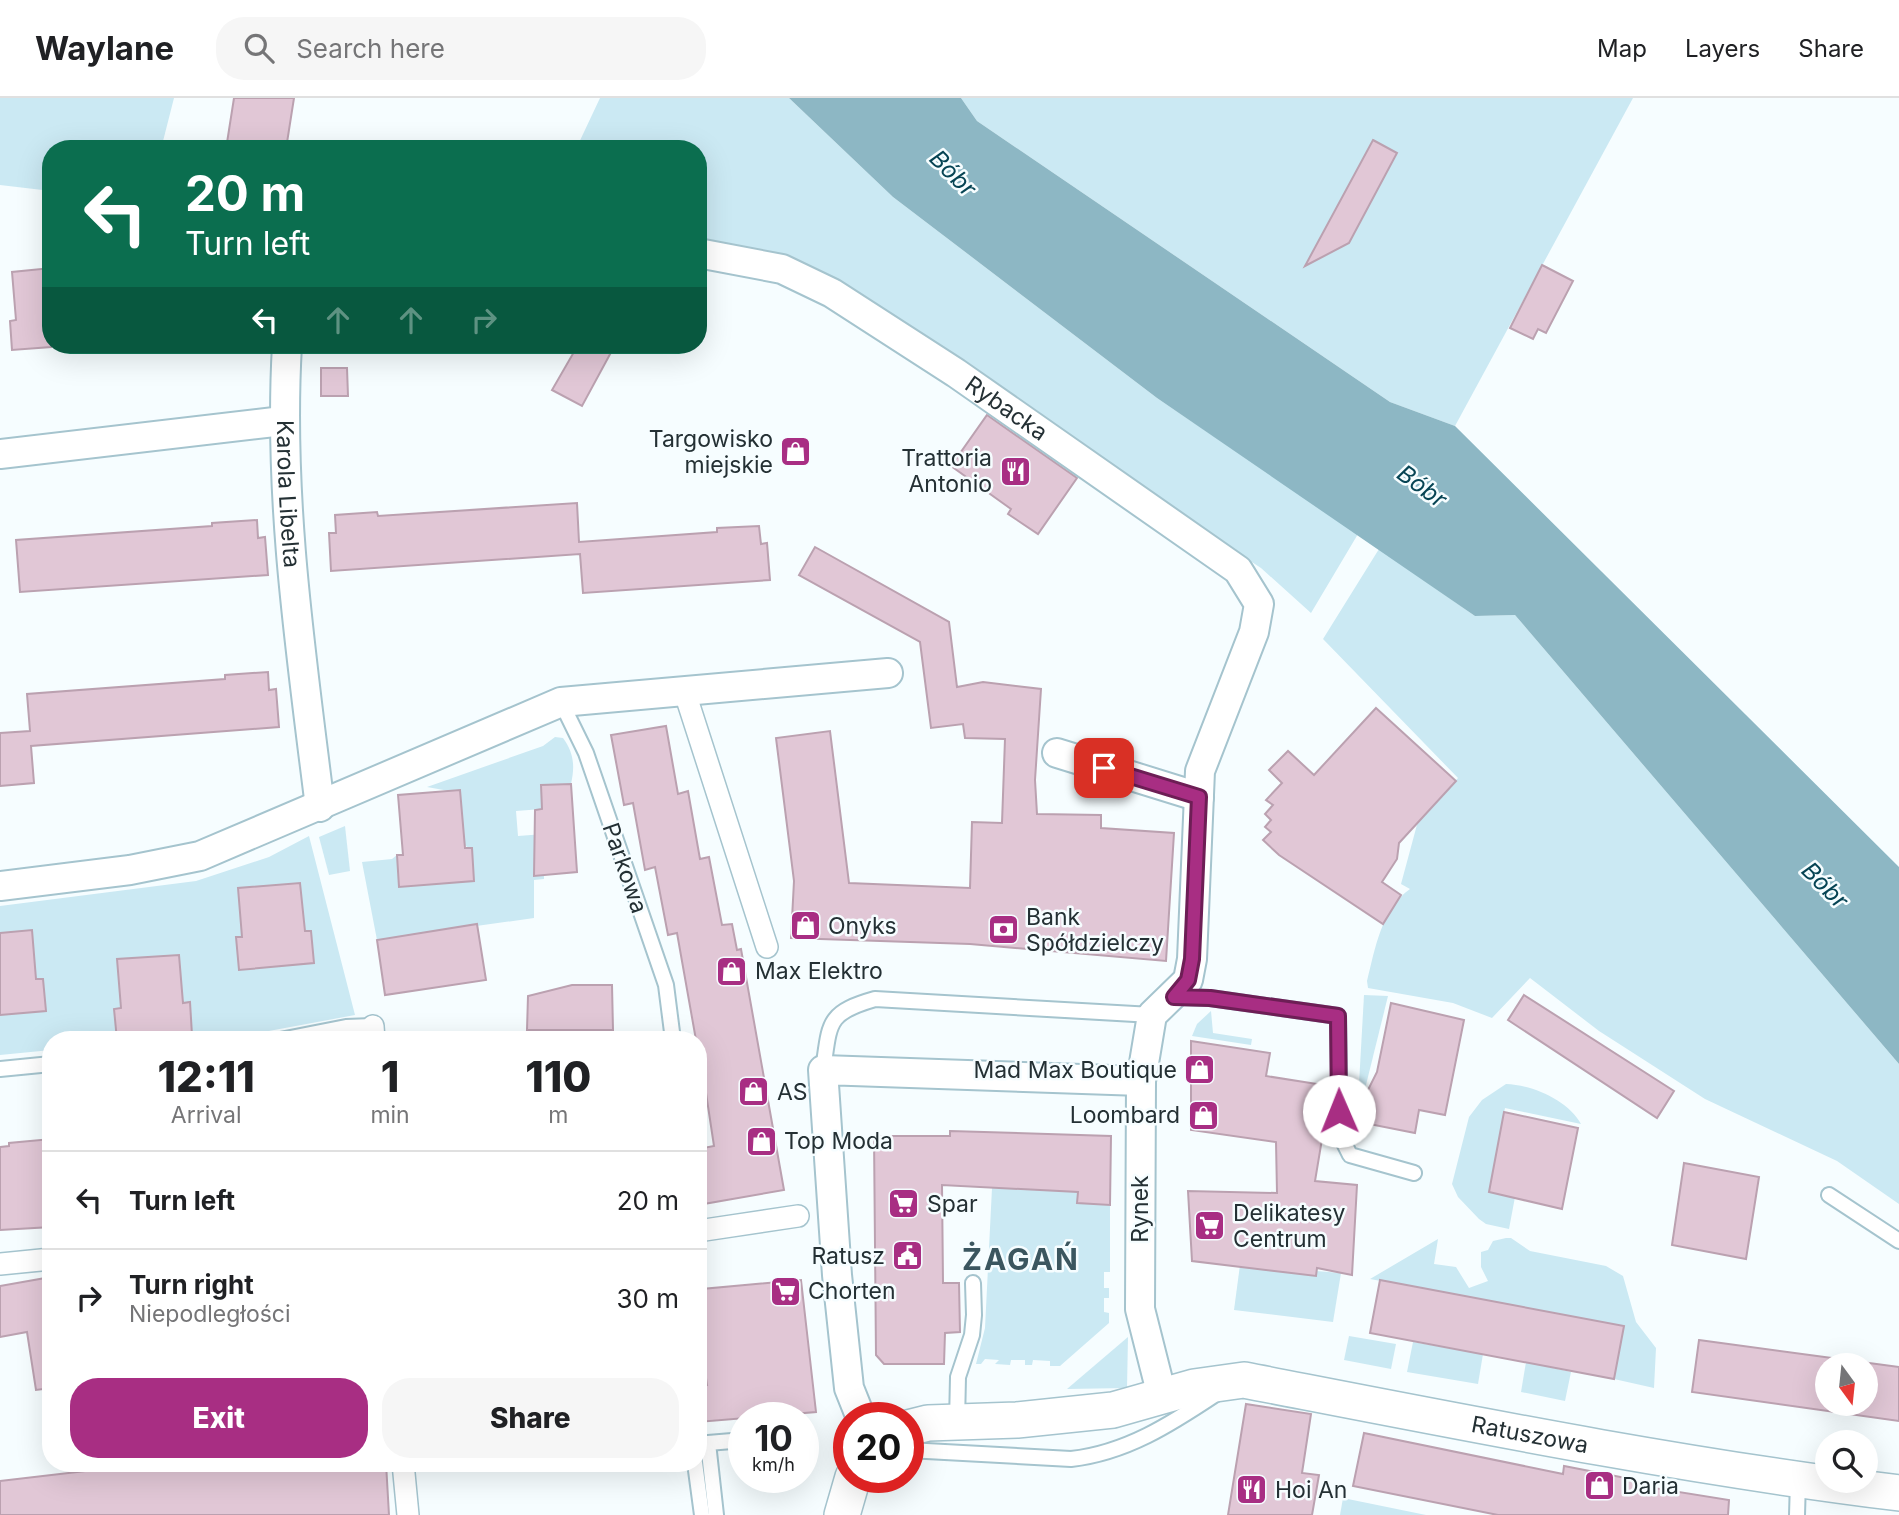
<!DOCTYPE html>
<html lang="en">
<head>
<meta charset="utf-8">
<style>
	:root { --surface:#fff; --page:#f6f6f6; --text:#202124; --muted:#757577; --line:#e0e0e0; --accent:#a82e83 }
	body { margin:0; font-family:Inter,sans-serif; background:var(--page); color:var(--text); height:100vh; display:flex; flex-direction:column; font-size:26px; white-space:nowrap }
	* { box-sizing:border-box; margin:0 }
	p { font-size:23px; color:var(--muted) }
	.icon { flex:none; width:38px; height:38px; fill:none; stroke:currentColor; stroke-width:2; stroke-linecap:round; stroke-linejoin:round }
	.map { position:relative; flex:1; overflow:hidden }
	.panel { position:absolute; left:42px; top:933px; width:665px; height:441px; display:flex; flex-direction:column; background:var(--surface); border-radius:28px; box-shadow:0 7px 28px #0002 }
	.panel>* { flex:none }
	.guide { position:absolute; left:42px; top:42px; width:665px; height:214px; border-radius:28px; box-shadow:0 7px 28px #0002; background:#0b6e4f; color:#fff; overflow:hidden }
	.needle { width:46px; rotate:165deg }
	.tools { position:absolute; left:1815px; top:1255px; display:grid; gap:14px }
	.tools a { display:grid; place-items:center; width:63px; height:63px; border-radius:50%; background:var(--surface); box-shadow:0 7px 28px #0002; font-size:35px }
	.speed { position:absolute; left:728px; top:1304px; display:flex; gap:14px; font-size:35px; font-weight:700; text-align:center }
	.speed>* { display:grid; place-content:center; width:91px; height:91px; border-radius:50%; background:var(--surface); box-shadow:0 7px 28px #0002; line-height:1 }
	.speed small { font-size:18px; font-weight:400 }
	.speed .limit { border:10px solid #d22; background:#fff; color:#111 }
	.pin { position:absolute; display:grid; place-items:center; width:60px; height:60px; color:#fff; margin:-30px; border-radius:14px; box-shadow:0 4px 10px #0006 }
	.me { position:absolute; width:77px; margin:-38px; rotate:359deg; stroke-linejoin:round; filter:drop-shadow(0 0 5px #0008) }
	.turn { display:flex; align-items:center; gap:24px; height:147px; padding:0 28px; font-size:32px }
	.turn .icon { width:91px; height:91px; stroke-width:2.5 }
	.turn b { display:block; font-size:49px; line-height:60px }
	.lanes { display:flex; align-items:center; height:66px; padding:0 28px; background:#0003; justify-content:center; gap:35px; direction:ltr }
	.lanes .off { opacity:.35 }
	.eta { display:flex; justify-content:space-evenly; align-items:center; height:119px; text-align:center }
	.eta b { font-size:42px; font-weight:800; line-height:49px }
	.action { display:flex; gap:14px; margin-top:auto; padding:14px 28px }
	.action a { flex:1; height:80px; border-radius:28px; background:var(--accent); color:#fff; font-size:28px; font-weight:800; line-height:80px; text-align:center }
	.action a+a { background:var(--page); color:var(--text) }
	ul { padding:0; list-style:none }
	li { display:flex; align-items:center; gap:21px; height:98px; padding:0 28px; border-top:2px solid var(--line) }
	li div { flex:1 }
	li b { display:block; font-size:26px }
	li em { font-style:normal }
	header { display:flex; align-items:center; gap:42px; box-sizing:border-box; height:98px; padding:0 35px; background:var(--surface); border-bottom:2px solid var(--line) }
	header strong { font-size:33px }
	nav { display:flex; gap:38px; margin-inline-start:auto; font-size:24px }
	.search { width:490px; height:63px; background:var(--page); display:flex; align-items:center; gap:18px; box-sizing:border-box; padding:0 24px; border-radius:28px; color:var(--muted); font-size:26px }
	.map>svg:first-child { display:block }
</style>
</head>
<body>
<header>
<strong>Waylane</strong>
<div class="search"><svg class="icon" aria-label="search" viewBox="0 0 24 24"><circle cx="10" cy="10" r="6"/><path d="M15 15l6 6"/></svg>Search here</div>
<nav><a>Map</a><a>Layers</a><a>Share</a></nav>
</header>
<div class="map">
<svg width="1899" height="1417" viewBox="0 0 1899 1417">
	<rect width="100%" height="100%" fill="#f6fdff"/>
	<g fill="#cbe9f3">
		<path d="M0 0H174L161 51H51V93L0 87Z"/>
		<path d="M600 0H789L893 99 1157 300 1358 436 1311 515 1261 470 849 200 698 147V51H576Z"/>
		<path d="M961 0H1633L1455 328 1390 304 977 23Z"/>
		<path d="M1379 451 1475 518 1515 517 1899 966V1106L1837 1063 1705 1001 1599 933 1530 880 1492 920 1453 905 1368 890 1367 883C1375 852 1381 811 1410 791L1401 786 1418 723 1458 680 1323 541Z"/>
		<path d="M555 639 563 640C574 655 575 668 571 686L541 687 542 711 516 713 518 738 544 736V781L534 782V820L377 842 362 764 392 761 397 757 400 789 474 781 469 750 460 744V695L427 689 543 648Z"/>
		<path d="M345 728 350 773 329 777 319 739Z"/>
		<path d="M309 738 355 917 225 941 51 942V952L0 957V808L196 783 269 759Z"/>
		<path d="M1364 897 1388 898 1365 991 1359 986Z"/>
		<path d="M1211 913 1213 935 1252 941 1251 947 1192 938 1197 926Z"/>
		<path d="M1506 986C1532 987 1568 1002 1581 1026L1505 1010 1489 1094 1515 1099 1509 1131 1486 1126 1479 1121 1458 1099 1452 1086 1469 1019 1482 1002Z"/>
		<path d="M992 1090 1078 1094V1105L1110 1107V1174H1104V1190H1109V1200H1104V1214L1109 1215V1225L1060 1268H1050V1263L1033 1262 1032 1267H1025V1262H1011L1010 1267 995 1266 999 1262 985 1261 981 1266H976L985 1230Z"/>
		<path d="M1506 1140H1511L1530 1153 1606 1168 1623 1178 1636 1224 1656 1250 1654 1290 1614 1281 1624 1228 1370 1181 1438 1141 1434 1166 1456 1169 1469 1190 1488 1183 1481 1169V1154L1488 1152 1493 1143Z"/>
		<path d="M1240 1167 1341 1175 1333 1224 1234 1212Z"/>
		<path d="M1349 1238 1396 1246 1391 1271 1344 1262Z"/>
		<path d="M1128 1239 1127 1290 1067 1291Z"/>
		<path d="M1413 1244 1483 1256 1478 1286 1407 1274Z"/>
		<path d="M1526 1264 1571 1274 1565 1303 1521 1294Z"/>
		<path d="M1343 1400 1426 1417H1340Z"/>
	</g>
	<path fill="#8db7c4" d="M789 0H961L977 23 1390 304 1455 328 1899 769V966L1515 517 1475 518 1157 300 893 99Z"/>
	<g fill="#e1c7d6" stroke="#bba1b0" stroke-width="2" fill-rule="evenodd">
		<path d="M234 0H294L286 51H226Z"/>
		<path d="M1373 42 1397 55 1349 145 1305 168Z"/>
		<path d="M1542 167 1573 183 1546 235 1538 231 1533 241 1510 230Z"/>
		<path d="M51 170V249L12 252 10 223 16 222 12 174Z"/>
		<path d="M578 247H615L582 308 552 292Z"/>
		<path d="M321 270H347L348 298H321Z"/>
		<path d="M987 317 1077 380 1038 436 1008 416 1011 411 951 368Z"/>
		<path d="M577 405 579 444 717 434V430L759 428 761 446 767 445 770 482 583 495 580 456 331 473 329 435H336L335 417 377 414 378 418Z"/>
		<path d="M257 422 258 440 265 439 268 477 20 494 16 442 212 428V425Z"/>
		<path d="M815 449 949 524 957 589 983 584 1041 591 1035 682 1037 716 1101 717V730L1174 735 1166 863 970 846 791 840 794 783 776 640 830 633 849 785 970 790 972 724 1002 725 1005 641 965 640 963 626 931 630 920 544 799 477Z"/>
		<path d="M268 574 269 592 276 591 279 629 31 648 34 685 0 688V635L30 633 27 596 225 581V577Z"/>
		<path d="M1376 610 1456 683 1399 745 1397 761 1382 784 1401 797 1383 826 1279 757 1263 742 1271 734 1265 729 1271 722 1265 716 1273 707 1266 702 1282 685 1269 672 1288 653 1314 677Z"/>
		<path d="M666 628 678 696 688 693 700 761 709 759 722 827 732 826 737 852 741 851 784 1092 698 1107V1051L714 1048 698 942H696L677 835 668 837 655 769 645 772 633 705 624 707 611 637Z"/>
		<path d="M571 686 577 774 534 778 535 712 542 711 541 687Z"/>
		<path d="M460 692 465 750H472L474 783 399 789 397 757H403L398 697Z"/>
		<path d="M300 785 305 833H311L314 865 239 872 236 839H242L238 790Z"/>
		<path d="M477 826 486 882 385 897 377 842Z"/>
		<path d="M32 832 36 881H43L46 913 0 917V835Z"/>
		<path d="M179 857 183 905 190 904 192 937 117 942 114 911 121 910 117 861Z"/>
		<path d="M572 887H612L613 932H527L528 898Z"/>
		<path d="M1524 897 1674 993 1657 1020 1508 922Z"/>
		<path d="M1391 905 1464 922 1445 1017 1419 1012 1415 1035 1349 1022V991L1367 994 1377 974Z"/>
		<path d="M1191 943 1270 955 1266 978 1330 988V1018L1326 1017 1315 1083 1357 1087 1352 1177 1317 1170 1316 1178 1192 1163 1188 1093 1277 1095 1276 1044 1191 1032Z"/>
		<path d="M1504 1014 1578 1030 1562 1111 1489 1094Z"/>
		<path d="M950 1033 1111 1038 1110 1107 1077 1105 1078 1094 942 1087 943 1185H959L960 1234 945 1235 944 1266H884L876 1257 874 1038H950Z"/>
		<path d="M51 1041V1129L0 1132V1049L9 1048V1045Z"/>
		<path d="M1684 1065 1759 1079 1746 1161 1672 1147Z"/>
		<path d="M51 1179V1290L36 1292 27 1234 0 1239V1188Z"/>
		<path d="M801 1182 816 1314 698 1324V1288L707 1287 698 1223 705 1222 702 1191Z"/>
		<path d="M1380 1182 1624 1228 1614 1281 1370 1235Z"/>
		<path d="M1699 1242 1899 1269V1323L1692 1294ZM1827 1267H1866V1306H1827Z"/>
		<path d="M1246 1306 1311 1316 1302 1375 1319 1377 1312 1417H1228Z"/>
		<path d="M1364 1335 1563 1376 1564 1368 1636 1382 1635 1387 1729 1402 1728 1417H1498L1353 1388Z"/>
		<path d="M154 1365H386L389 1417H0V1383Z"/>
	</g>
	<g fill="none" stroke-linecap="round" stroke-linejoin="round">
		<defs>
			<g id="service">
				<path d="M561 604 586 655 666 887 673 942"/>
				<path d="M1174 899 1210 900 1338 918 1340 1037 1350 1057 1414 1075"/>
				<path d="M280 942 346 929 373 928"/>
				<path d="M0 971 51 966"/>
				<path d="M823 972C830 925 826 915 875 901L1152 917"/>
				<path d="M1829 1097 1899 1143"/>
				<path d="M957 1324 958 1279 972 1237 974 1217 973 1185"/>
				<path d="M908 1352 1071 1361C1126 1355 1171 1326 1216 1296"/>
				<path d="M695 1365 702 1417"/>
				<path d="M716 1417 708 1345 744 1342"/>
				<path d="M1797 1417 1798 1383"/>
			</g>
			<g id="pedestrian">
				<path d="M685 595 767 849"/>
				<path d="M373 928 374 942"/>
				<path d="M698 1133 798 1118"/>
				<path d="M0 1166 51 1161"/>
				<path d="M403 1365 408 1417"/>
			</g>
			<g id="minor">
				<path id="s1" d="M698 155 782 171 832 195 956 275 1238 472 1259 506 1254 534 1200 673 1192 861 1188 882 1152 917 1141 983 1140 1211 1162 1298"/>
				<path id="s2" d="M287 247C278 402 301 555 320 709"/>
				<path d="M0 356 283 323"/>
				<path d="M1057 655 1199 699"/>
				<path d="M0 788 130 772 200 758 561 604 888 575"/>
				<path d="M861 1320 849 1290 837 1177 823 972 1141 983"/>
			</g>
			<g id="tertiary">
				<path id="s3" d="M908 1330 928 1325 1017 1322 1113 1312 1194 1289 1244 1282C1461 1324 1679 1368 1899 1395"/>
				<path d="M842 1417 853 1379"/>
			</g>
		</defs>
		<use href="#service" stroke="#a5c4ce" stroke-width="18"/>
		<use href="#pedestrian" stroke="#a5c4ce" stroke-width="24"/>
		<use href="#minor" stroke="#a5c4ce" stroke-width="32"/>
		<use href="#tertiary" stroke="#a5c4ce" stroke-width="38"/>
		<use href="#service" stroke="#fff" stroke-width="14"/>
		<use href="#pedestrian" stroke="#fff" stroke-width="21"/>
		<use href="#minor" stroke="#fff" stroke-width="28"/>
		<use href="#tertiary" stroke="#fff" stroke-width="35"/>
	</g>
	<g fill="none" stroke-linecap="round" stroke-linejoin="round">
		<defs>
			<path id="route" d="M1104 670 1199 699 1192 861 1188 882 1174 899 1210 900 1338 918 1339 1013"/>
		</defs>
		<use href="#route" stroke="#6d1e55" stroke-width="18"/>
		<use href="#route" stroke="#a82e83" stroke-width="12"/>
	</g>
	<defs>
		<symbol id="shop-square" viewBox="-11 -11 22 22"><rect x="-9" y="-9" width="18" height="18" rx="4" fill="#a82e83" stroke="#f6fdff"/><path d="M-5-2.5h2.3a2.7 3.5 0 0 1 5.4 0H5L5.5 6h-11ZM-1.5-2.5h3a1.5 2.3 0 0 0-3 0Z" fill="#fff"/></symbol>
		<symbol id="restaurant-square" viewBox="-11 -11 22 22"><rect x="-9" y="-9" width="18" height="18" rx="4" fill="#a82e83" stroke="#f6fdff"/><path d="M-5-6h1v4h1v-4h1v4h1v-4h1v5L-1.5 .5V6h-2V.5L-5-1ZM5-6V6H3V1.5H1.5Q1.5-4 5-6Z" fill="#fff"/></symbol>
		<symbol id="bank-square" viewBox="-11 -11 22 22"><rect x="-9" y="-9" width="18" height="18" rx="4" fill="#a82e83" stroke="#f6fdff"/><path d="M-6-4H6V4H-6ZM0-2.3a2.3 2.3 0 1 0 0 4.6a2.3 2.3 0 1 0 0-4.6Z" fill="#fff"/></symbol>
		<symbol id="supermarket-square" viewBox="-11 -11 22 22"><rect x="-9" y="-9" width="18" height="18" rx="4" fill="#a82e83" stroke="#f6fdff"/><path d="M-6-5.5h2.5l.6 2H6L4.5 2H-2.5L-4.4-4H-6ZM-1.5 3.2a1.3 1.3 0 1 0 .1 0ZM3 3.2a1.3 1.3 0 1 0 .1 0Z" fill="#fff"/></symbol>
		<symbol id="civic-square" viewBox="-11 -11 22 22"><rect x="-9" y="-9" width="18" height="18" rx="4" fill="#a82e83" stroke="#f6fdff"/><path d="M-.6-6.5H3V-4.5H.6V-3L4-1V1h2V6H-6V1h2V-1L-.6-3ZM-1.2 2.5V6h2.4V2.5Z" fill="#fff"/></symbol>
	</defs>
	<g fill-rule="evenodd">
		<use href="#shop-square" x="778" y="336" width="35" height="35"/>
		<use href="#restaurant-square" x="998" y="356" width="35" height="35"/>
		<use href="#shop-square" x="788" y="810" width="35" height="35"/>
		<use href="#bank-square" x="986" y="814" width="35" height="35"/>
		<use href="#shop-square" x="714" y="856" width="35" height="35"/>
		<use href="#shop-square" x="1182" y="954" width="35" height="35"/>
		<use href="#shop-square" x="736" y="976" width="35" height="35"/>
		<use href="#shop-square" x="1186" y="1000" width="35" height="35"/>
		<use href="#shop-square" x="744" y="1026" width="35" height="35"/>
		<use href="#supermarket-square" x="886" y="1088" width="35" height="35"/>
		<use href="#supermarket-square" x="1192" y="1110" width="35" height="35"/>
		<use href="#civic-square" x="890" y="1140" width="35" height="35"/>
		<use href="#supermarket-square" x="768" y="1176" width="35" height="35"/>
		<use href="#shop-square" x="1582" y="1370" width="35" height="35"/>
		<use href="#restaurant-square" x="1234" y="1374" width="35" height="35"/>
	</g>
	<g text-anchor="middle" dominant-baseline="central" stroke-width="5" stroke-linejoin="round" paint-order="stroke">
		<g font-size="23" fill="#243034" stroke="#f6fdff">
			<text stroke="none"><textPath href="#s1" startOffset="350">Rybacka</textPath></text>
			<text stroke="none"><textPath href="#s2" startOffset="149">Karola Libelta</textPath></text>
			<text transform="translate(625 770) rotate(71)">Parkowa</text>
			<text transform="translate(1140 1111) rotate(-90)">Rynek</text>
			<text stroke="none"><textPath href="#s3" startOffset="632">Ratuszowa</textPath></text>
		</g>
		<g font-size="23" fill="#243034" stroke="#f6fdff" text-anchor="start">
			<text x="773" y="341" text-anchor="end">Targowisko<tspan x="773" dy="26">miejskie</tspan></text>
			<text x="992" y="360" text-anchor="end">Trattoria<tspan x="992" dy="26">Antonio</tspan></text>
			<text x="1026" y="819">Bank<tspan x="1026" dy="26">Spółdzielczy</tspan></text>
			<text x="828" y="828">Onyks</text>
			<text x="755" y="873">Max Elektro</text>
			<text x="1177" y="972" text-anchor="end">Mad Max Boutique</text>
			<text x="777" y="994">AS</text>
			<text x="1180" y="1017" text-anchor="end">Loombard</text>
			<text x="784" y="1043">Top Moda</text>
			<text x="927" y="1106">Spar</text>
			<text x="1233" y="1115">Delikatesy<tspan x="1233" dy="26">Centrum</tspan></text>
			<text x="885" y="1158" text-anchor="end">Ratusz</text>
			<text x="808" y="1193">Chorten</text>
			<text x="1622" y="1388">Daria</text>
			<text x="1275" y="1392">Hoi An</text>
		</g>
		<g font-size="24" font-style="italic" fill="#064454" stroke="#f6fdff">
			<text transform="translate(953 75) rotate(45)">Bóbr</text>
			<text transform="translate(1422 388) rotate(36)">Bóbr</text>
			<text transform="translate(1825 787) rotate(45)">Bóbr</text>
		</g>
		<g font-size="30" font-weight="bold" letter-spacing="2" fill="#3b565f" stroke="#f6fdff">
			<text x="1021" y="1161">ŻAGAŃ</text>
		</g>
	</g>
</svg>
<div class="tools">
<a><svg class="needle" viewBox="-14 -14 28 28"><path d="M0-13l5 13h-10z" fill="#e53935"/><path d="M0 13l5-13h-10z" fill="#757577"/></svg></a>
<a><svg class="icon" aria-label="search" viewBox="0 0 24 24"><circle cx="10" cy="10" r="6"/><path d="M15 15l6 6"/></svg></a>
</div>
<div class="speed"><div>10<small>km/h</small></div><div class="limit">20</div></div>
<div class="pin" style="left:1104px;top:670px;background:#d93025"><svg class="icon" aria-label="arrive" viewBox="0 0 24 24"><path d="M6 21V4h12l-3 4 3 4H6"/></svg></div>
<svg class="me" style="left:1339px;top:1013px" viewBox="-20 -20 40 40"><circle r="19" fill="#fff"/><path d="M0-13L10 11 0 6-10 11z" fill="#a82e83"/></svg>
<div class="guide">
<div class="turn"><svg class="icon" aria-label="left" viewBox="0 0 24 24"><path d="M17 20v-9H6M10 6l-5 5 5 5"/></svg><div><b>20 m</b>Turn left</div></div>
<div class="lanes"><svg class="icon" aria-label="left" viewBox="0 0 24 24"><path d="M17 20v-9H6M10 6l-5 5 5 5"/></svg><svg class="icon off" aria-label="ahead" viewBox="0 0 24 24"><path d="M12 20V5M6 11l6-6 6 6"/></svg><svg class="icon off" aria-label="ahead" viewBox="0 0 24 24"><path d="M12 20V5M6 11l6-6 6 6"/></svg><svg class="icon off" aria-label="right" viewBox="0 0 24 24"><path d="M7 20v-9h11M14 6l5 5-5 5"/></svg></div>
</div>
<section class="panel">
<div class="eta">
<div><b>12:11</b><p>Arrival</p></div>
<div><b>1</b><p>min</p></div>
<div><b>110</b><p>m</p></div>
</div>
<ul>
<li><svg class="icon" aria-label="left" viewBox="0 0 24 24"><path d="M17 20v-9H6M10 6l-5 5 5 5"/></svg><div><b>Turn left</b></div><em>20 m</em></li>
<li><svg class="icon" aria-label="right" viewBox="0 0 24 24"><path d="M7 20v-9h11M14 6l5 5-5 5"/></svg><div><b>Turn right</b><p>Niepodległości</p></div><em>30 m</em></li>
</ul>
<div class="action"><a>Exit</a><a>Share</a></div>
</section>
</div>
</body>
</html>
